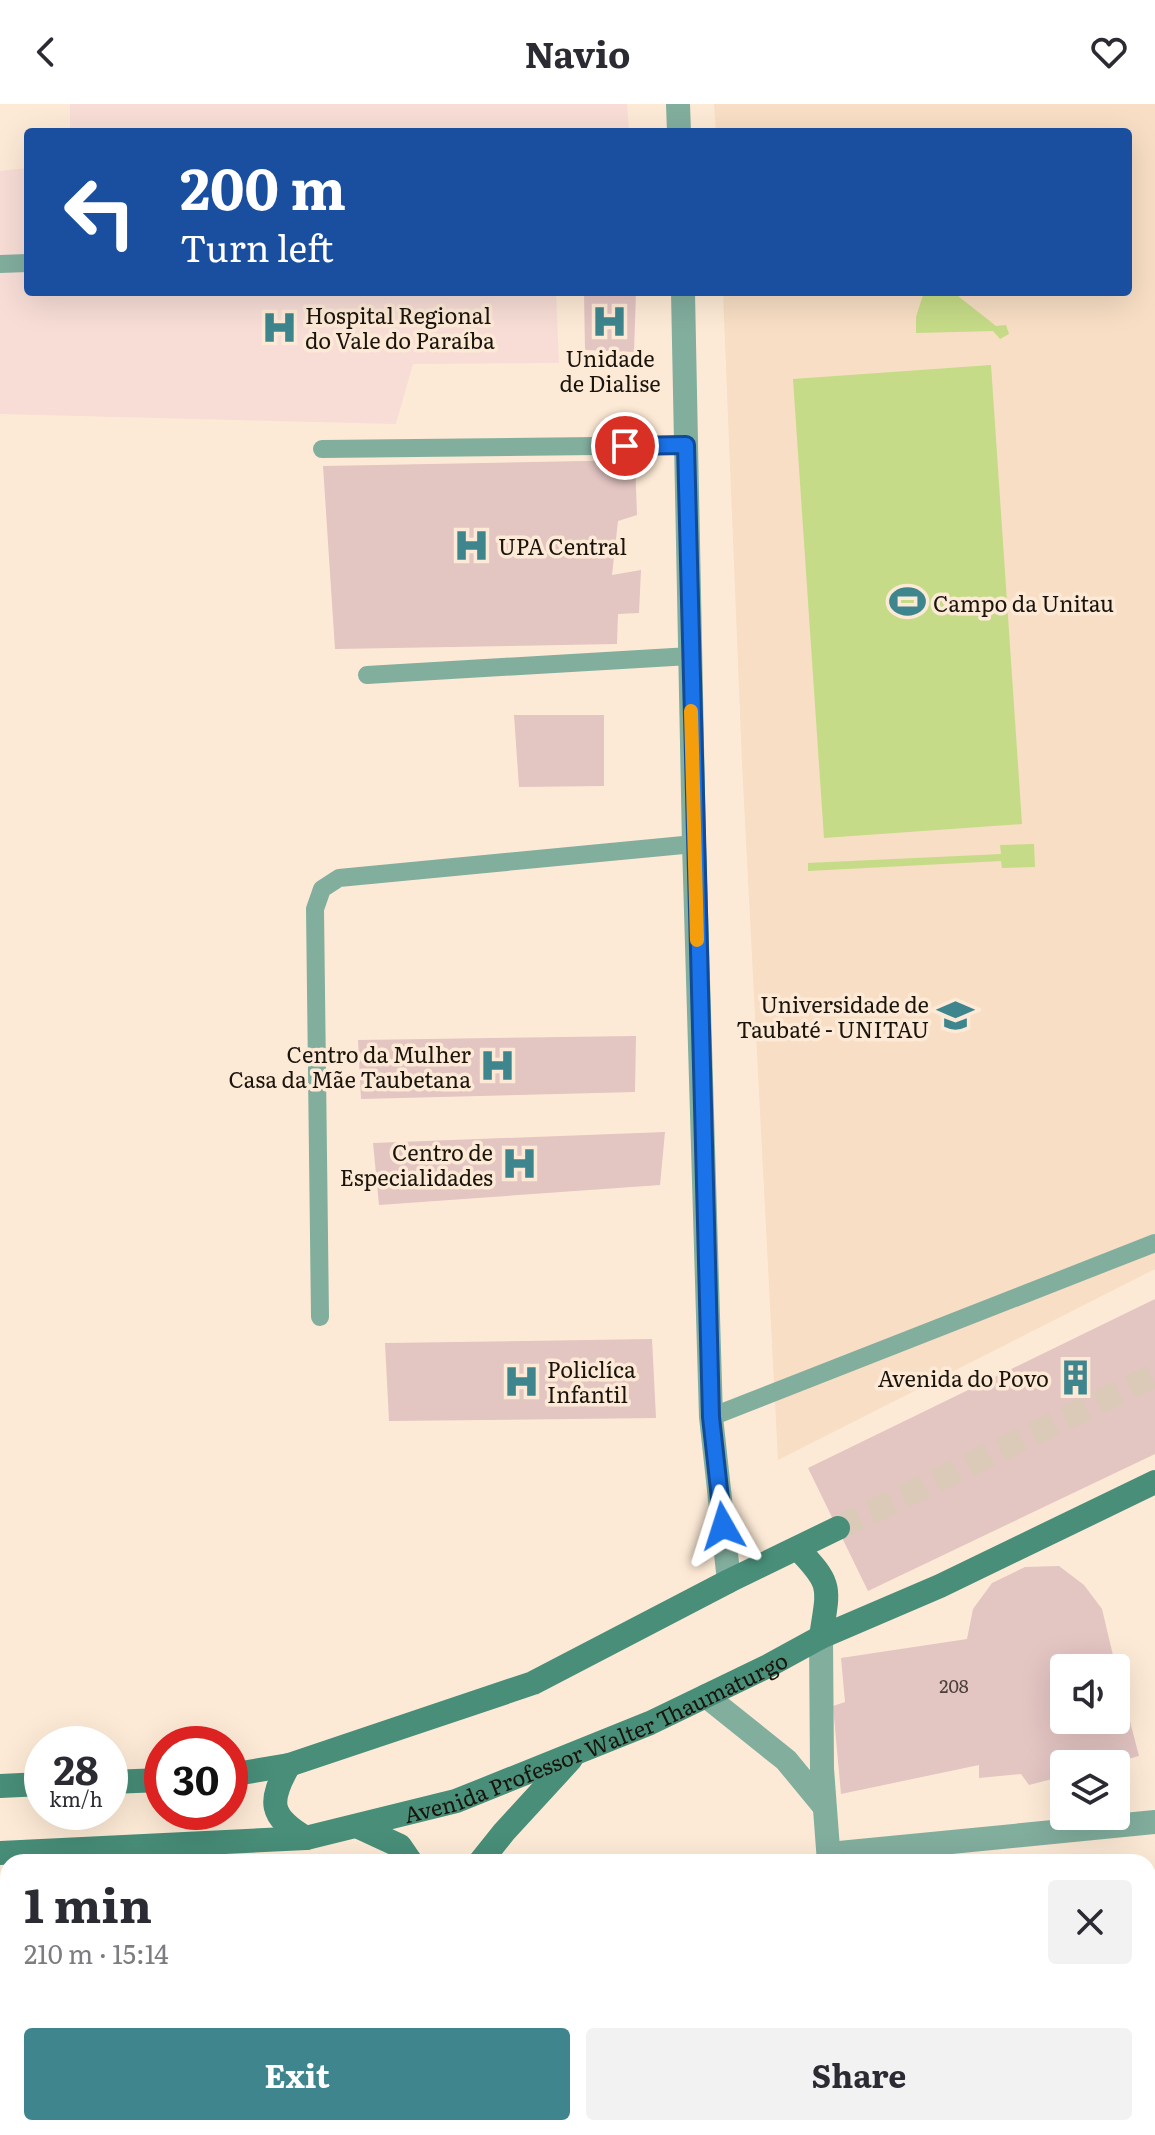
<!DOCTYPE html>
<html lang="en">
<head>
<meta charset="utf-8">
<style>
	:root { --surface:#fff; --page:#f2f2f3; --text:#2b2b33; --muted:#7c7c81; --accent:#3e858e }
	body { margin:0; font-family:Literata,serif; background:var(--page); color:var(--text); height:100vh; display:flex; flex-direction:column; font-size:30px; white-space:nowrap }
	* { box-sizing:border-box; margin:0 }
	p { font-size:26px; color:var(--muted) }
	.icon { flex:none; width:44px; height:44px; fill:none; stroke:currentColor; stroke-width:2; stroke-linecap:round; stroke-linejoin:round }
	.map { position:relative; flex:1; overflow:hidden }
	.panel { position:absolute; left:0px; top:1750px; width:1156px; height:282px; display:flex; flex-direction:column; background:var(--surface); border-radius:24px 24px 0 0; box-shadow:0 8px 32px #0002 }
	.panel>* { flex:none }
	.banner { position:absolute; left:24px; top:24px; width:1108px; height:168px; border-radius:8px; box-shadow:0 8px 32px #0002; background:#1a4fa0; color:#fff; overflow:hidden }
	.controls { position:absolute; left:1050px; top:1550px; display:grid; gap:16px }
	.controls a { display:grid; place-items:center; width:80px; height:80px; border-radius:8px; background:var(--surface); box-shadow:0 8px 32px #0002; font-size:40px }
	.speed { position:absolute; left:24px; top:1622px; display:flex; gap:16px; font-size:40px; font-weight:700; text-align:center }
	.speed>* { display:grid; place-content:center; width:104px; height:104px; border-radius:50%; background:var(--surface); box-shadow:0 8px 32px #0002; line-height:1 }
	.speed small { font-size:20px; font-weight:400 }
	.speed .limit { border:12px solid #d22; background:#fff; color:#111 }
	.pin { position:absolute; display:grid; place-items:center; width:68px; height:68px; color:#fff; margin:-34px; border:4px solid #fff; border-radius:50%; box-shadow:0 2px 8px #0007 }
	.me { position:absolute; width:88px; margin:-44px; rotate:354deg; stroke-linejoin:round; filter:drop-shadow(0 0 6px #0008) }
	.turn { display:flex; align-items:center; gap:28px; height:168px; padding:0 24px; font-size:36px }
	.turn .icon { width:104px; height:104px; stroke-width:2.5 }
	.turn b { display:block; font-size:56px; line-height:68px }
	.round { display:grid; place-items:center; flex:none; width:84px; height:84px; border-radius:8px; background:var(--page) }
	.summary { display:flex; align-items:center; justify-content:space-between; height:136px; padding:0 24px }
	h1 { font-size:48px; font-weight:700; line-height:60px }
	.cta { display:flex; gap:16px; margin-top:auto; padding:16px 24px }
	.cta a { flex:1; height:92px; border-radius:8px; background:var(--accent); color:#fff; font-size:32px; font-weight:700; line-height:92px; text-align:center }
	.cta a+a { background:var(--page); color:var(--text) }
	header { display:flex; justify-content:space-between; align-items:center; height:104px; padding:0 24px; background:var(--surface); font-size:36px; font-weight:700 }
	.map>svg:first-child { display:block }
</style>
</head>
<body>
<header><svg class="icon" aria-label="back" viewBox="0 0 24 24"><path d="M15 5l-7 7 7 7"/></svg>Navio<svg class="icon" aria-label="heart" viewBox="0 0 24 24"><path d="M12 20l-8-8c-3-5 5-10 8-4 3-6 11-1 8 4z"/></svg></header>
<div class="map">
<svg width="1155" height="2031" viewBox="0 0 1155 2031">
	<rect width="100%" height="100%" fill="#fdead6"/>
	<path fill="#f7dec4" d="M714 0H1155V1165L778 1356 742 659 723 188H1128V28H716Z"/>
	<g fill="#f7ddd6">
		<path d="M70 0H627L629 28H70Z"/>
		<path d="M28 64V188H556L559 259 413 260 396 320 0 310V67Z"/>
	</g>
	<g fill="#c5db87">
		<path d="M924 188H953L996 222 1006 221 1009 230 1000 235 993 227 916 229V213Z"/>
		<path d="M991 261 1022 720 824 734 793 275Z"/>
		<path d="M1034 740 1035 763 1002 764 1001 757 808 767V759L1001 750 1000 741Z"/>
	</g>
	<g fill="#e3c5c2">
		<path d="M584 188H636L634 248 585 246Z"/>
		<path d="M635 356 637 411 618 417 612 471 641 466 639 509 618 510 617 540 335 545 323 362Z"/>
		<path d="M514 611H604V682L519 683Z"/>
		<path d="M636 932 635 988 361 995 358 936Z"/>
		<path d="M665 1028 660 1081 379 1101 373 1039Z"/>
		<path d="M1155 1195V1350L868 1487 808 1364Z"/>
		<path d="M652 1235 656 1314 389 1317 385 1239Z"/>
		<path d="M1059 1462 1084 1481 1102 1505 1116 1564H1064V1616H1116L1117 1567 1139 1652 1109 1660H1064V1672L1029 1681 1021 1670 979 1674V1661L841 1690 833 1602 845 1598 841 1554 967 1535 973 1505 992 1479 1025 1463Z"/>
		<path d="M344 2024H354L364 2031H339Z"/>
		<path d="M398 2024H452L447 2031H393Z"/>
	</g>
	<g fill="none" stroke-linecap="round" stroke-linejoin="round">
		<path stroke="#dbcab8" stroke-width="24" stroke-dasharray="24 12" stroke-linecap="butt" d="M838 1424 1155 1271"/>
		<g stroke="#82ae9e" stroke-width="18">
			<path d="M0 160 28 159"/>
			<path d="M322 345 686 341"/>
			<path d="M367 571 690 552"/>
			<path d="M320 1213 315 805 322 785 339 774 694 740"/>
			<path d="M711 1313 1155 1139"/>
		</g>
		<g stroke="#82ae9e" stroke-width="24">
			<path d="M678 0 679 28"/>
			<path d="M683 188 694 740 711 1313 729 1477"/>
			<path d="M821 1533 822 1665 829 1758"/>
			<path d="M706 1592 786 1656 824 1702"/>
			<path d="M829 1750 1155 1718"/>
			<path d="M853 2024V2031"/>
		</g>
		<g stroke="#488e78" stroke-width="24">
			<path d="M798 1445C834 1482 828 1484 821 1533"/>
			<path d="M289 1661C268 1698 269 1712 306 1734"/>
			<path d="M230 1671 289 1661 533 1579 729 1477 838 1424"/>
			<path d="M110 1678 162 1676"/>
			<path d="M0 1682 42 1680"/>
			<path d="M359 1723 400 1742 411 1758"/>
			<path id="s1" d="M0 1749 306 1734 456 1697 650 1619 768 1562 821 1533 940 1482 1155 1378"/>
			<path d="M480 1758 504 1728 571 1655"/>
			<path d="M293 2031 298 2024"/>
		</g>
	</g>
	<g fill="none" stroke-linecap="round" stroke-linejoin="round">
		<defs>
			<path id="route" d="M625 342 686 341 711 1313 723 1422"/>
		</defs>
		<use href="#route" stroke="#114b97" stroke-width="20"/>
		<use href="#route" stroke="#1a73e8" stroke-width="14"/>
		<path stroke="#f59e0b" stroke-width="14" d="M691 607 697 836"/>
	</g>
	<defs>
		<symbol id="hospital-bare" viewBox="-9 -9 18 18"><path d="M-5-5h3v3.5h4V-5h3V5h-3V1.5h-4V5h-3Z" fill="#3e858e" stroke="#fdead6" stroke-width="2.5" paint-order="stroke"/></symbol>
		<symbol id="stadium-bare" viewBox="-9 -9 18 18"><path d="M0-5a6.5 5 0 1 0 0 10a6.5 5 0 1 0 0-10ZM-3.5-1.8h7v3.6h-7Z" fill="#3e858e" stroke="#fdead6" stroke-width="2.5" paint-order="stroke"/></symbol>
		<symbol id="university-bare" viewBox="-9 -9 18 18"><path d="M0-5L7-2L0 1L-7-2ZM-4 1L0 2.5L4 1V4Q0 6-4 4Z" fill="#3e858e" stroke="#fdead6" stroke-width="2.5" paint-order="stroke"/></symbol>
		<symbol id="building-bare" viewBox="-9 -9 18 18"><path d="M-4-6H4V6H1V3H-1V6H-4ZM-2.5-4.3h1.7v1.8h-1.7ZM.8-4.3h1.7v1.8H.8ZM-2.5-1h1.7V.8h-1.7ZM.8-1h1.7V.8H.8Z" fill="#3e858e" stroke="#fdead6" stroke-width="2.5" paint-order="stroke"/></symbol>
	</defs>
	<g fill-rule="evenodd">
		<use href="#hospital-bare" x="584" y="192" width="51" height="51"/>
		<use href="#hospital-bare" x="254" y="198" width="51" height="51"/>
		<use href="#hospital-bare" x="446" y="416" width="51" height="51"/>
		<use href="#stadium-bare" x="882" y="472" width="51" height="51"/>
		<use href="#university-bare" x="930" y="886" width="51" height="51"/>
		<use href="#hospital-bare" x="472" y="936" width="51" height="51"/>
		<use href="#hospital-bare" x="494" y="1034" width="51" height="51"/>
		<use href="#building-bare" x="1050" y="1248" width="51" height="51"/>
		<use href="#hospital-bare" x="496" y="1252" width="51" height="51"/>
	</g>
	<g text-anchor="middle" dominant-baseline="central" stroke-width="7" stroke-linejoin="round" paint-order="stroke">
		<g font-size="18" fill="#4c403a">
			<text x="954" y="1581">208</text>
		</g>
		<g font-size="22" fill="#1a140d" stroke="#fdead6" text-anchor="start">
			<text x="305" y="210">Hospital Regional<tspan x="305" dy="25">do Vale do Paraíba</tspan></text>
			<text x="610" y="253" text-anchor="middle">Unidade<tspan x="610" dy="25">de Dialise</tspan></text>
			<text x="498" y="441">UPA Central</text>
			<text x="933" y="498">Campo da Unitau</text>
			<text x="929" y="899" text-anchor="end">Universidade de<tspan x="929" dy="25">Taubaté - UNITAU</tspan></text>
			<text x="471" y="949" text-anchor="end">Centro da Mulher<tspan x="471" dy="25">Casa da Mãe Taubetana</tspan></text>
			<text x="493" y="1047" text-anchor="end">Centro de<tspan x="493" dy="25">Especialidades</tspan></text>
			<text x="547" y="1264">Policlíca<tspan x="547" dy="25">Infantil</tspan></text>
			<text x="1049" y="1273" text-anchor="end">Avenida do Povo</text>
		</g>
		<g font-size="22" fill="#1a140d" stroke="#fdead6">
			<text stroke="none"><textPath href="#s1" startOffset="614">Avenida Professor Walter Thaumaturgo</textPath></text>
		</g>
	</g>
</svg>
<div class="controls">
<a><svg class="icon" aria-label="sound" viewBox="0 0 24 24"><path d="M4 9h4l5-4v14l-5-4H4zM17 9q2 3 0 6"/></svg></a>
<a><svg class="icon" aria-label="layers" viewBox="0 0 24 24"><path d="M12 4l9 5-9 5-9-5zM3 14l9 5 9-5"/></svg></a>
</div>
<div class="speed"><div>28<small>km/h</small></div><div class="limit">30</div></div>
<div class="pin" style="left:625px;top:342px;background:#d93025"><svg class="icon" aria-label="arrive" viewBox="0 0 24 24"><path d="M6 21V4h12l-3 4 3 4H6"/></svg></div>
<svg class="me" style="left:723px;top:1422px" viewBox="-20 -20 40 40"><path d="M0-17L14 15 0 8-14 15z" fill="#1a73e8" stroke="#fff" stroke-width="4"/></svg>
<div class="banner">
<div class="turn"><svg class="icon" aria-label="left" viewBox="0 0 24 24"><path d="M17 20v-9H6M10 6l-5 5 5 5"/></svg><div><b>200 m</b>Turn left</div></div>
</div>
<section class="panel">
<div class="summary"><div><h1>1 min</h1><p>210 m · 15:14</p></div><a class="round"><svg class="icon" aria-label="close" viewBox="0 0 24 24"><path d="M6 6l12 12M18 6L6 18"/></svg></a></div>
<div class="cta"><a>Exit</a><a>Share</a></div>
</section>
</div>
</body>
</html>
